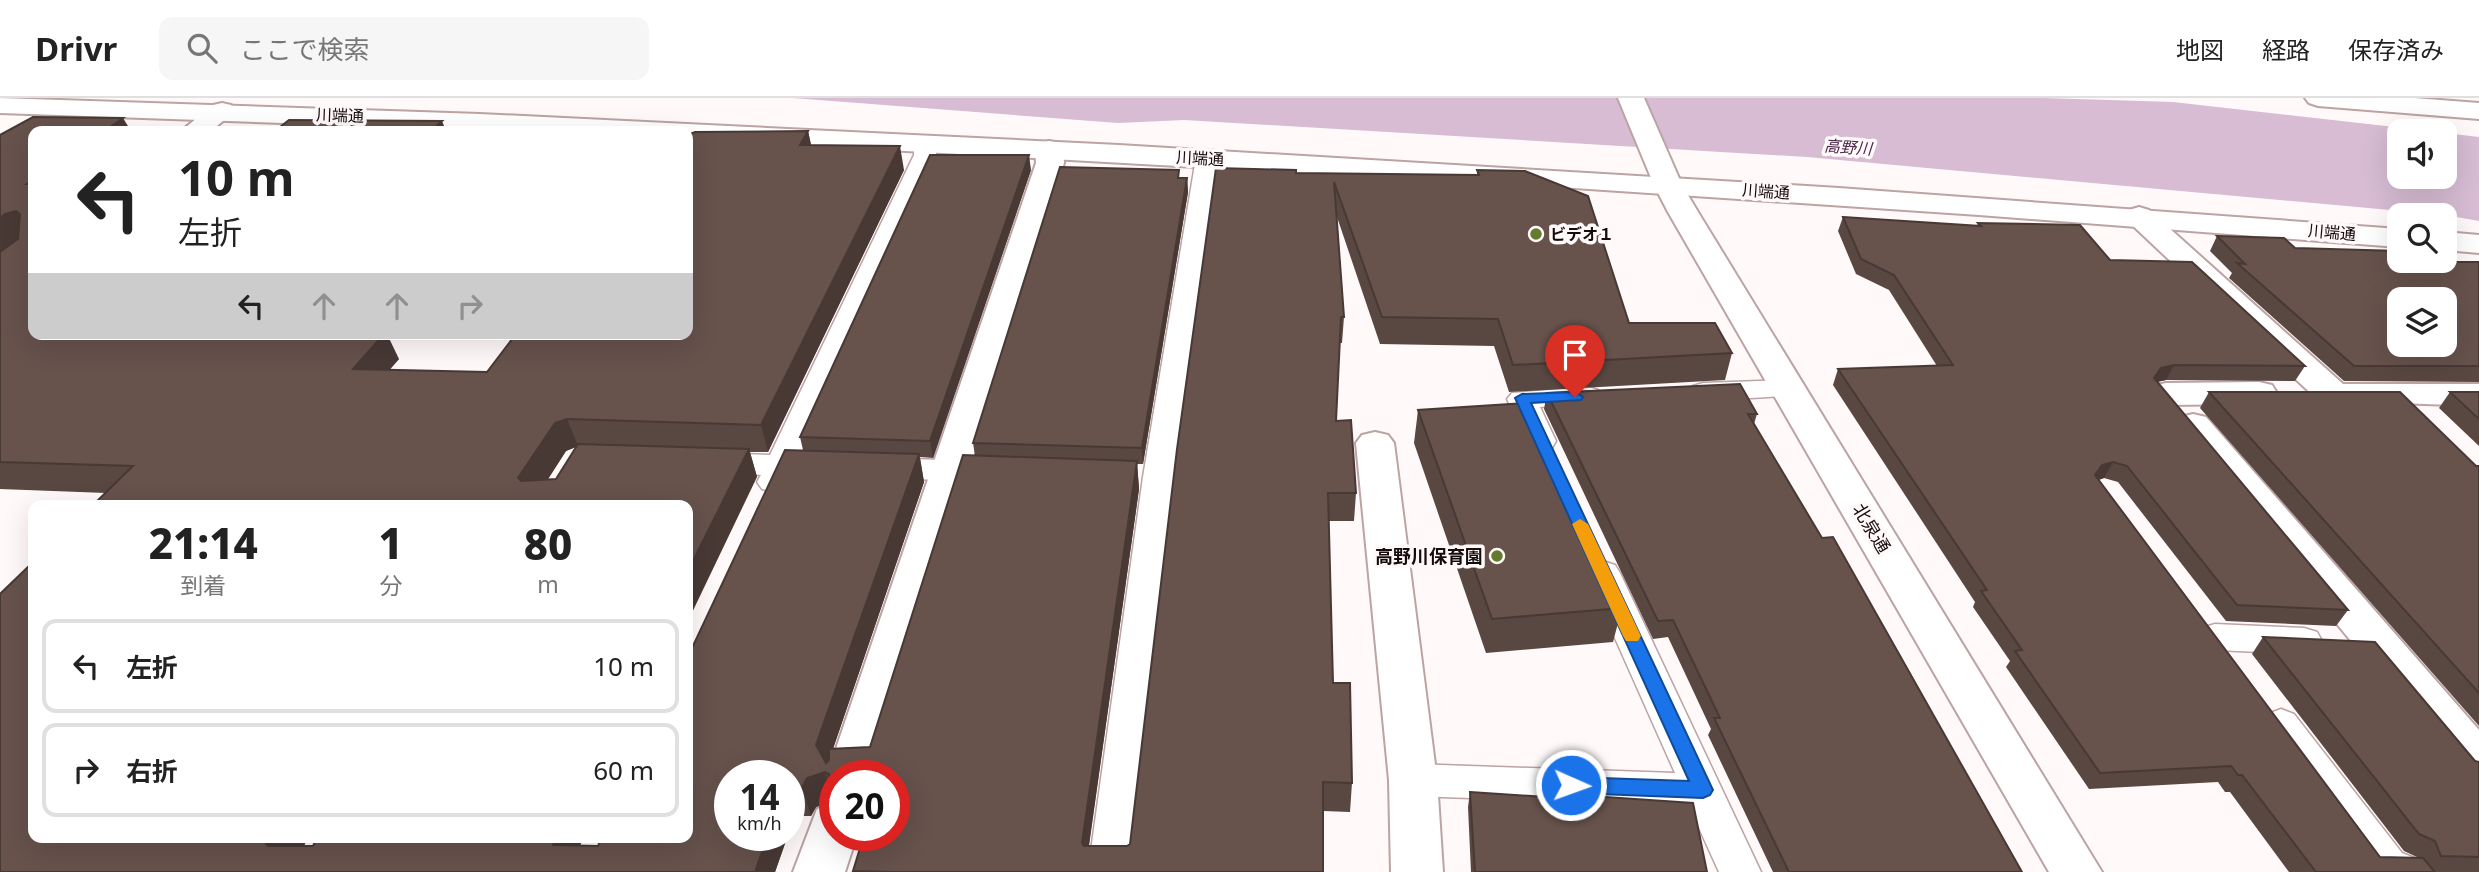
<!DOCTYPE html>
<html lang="ja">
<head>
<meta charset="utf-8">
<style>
	:root { --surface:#fff; --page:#f6f6f6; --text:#222; --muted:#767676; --line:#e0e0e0 }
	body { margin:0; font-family:"Noto Sans","Noto Sans JP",sans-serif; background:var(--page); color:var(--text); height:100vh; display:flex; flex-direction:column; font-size:26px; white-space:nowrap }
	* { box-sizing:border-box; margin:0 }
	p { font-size:23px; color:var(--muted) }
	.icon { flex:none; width:38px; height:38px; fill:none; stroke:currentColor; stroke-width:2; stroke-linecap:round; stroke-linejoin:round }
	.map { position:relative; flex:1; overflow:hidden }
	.panel { position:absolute; left:28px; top:402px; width:665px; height:343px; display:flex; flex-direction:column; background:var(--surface); border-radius:14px; box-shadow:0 7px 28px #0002 }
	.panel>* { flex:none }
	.top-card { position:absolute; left:28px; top:28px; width:665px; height:214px; border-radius:14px; box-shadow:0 7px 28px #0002; background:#fff; color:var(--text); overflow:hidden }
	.buttons { position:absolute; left:2387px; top:21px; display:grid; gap:14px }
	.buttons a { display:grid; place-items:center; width:70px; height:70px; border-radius:14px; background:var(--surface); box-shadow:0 7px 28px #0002; font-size:35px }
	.speed { position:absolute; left:714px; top:662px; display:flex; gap:14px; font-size:35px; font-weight:700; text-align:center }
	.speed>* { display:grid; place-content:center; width:91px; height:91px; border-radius:50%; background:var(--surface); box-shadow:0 7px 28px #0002; line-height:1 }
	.speed small { font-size:18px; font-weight:400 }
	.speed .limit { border:10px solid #d22; background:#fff; color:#111 }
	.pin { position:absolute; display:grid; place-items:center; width:60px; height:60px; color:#fff; margin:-72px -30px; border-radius:50% 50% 50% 0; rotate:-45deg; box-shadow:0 0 7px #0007 }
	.pin .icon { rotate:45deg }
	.me { position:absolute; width:77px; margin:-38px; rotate:92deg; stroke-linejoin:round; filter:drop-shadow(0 0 5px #0008) }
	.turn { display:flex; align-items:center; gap:24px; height:147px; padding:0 35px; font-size:32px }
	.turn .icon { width:91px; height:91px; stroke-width:2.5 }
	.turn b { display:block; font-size:49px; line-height:60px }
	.lanes { display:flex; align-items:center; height:66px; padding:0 35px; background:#0003; justify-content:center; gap:35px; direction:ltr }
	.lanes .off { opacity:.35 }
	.eta { display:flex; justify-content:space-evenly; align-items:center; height:119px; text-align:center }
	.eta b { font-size:42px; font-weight:800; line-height:49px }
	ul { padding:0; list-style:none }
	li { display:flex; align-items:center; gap:21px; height:94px; margin:0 14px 10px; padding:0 21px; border:4px solid var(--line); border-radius:14px }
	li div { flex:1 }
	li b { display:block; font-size:26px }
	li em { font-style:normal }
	header { display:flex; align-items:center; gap:42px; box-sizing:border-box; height:98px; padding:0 35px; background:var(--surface); border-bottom:2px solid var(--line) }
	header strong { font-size:33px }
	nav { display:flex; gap:38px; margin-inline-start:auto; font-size:24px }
	.search { width:490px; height:63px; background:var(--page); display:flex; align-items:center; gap:18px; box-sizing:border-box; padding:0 24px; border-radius:14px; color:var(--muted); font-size:26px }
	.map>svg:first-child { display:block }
</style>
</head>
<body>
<header>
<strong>Drivr</strong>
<div class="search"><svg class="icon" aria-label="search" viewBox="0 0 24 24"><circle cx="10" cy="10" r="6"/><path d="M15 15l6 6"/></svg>ここで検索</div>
<nav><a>地図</a><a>経路</a><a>保存済み</a></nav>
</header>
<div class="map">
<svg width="2479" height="774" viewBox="0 0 2479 774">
	<rect width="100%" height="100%" fill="#fff9f9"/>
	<path fill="#d7bcd3" d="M793 0H2044L2173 4 2430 33H2399V79H2445V35L2479 39V123L2445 117 1807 59 1184 22 1118 25Z"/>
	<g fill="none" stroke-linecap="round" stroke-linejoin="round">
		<defs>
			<g id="service">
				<path d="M925 38 933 40 936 45V57L800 358 831 362 836 369 831 376 820 379 792 378 784 391 773 394 762 391 757 384 761 377 700 372 696 365 700 358 711 355 770 357 914 57V45L917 40Z"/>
				<path d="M1207 53 1215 55 1218 60 1175 379 1130 774H1088L1143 379 1196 60 1199 55Z"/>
				<path d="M1789 282 1799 285 1803 291 1799 297 1703 303 1693 300 1689 294 1693 288 1703 285Z"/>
				<path d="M1588 289 1598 292 1603 298 1598 304 1540 309 1556 343 1552 350 1541 352 1530 350 1507 301 1512 295Z"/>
				<path d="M879 360 974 363 985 366 990 373 985 380 974 383 879 380 868 377 863 370 868 363Z"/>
				<path d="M1603 463 1615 467 1620 475 1761 774H1719L1689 708 1413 698 1399 693 1393 682 1399 671 1413 666 1675 675 1586 475 1591 467Z"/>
				<path d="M2215 526 2304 530 2317 534 2322 543 2317 552 2304 556 2215 552 2202 548 2197 539 2202 530Z"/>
				<path d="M2281 611 2294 616 2402 755 2417 761 2423 774H2367L2262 626 2268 616Z"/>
			</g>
			<g id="minor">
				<path d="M2305 0H2414L2479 5V21L2318 8 2309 5Z"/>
				<path d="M222 5 231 7 235 13 211 33H181L213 7Z"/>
				<path d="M1049 43 1059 45 1063 51 1064 65 875 677H835V691L827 677 1036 65 1035 51 1039 45Z"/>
				<path d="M2139 109 2149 112 2343 286H2479V308L2342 303 2332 306 2319 303 2129 124 2124 118 2129 112Z"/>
				<path d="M2259 284 2272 287 2277 295 2272 303 2259 306 2166 307 2153 304 2148 296 2153 288 2166 285Z"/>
				<path d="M2193 316 2206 319 2479 632V684L2462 678 2180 335 2175 327 2180 319Z"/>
				<path d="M1375 334 1388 337 1394 345 1437 682 1443 774H1391L1389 682 1356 345 1362 337Z"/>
				<path d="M835 705V737H857L845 774H793L817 711Z"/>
			</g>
			<path id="tertiary" d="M1618 0H1644L1682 87 1698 114 2102 774H2049L1668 114 1654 87Z"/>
			<g id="trunk">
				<path d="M0 0 480 16 1119 47 1839 90 2399 131V149L1979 117 1559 89 688 41V33H511L0 15Z"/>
				<path d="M2445 134 2479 137V155L2445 152Z"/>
			</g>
		</defs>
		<use href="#service" stroke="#bca3a4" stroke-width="3"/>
		<use href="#minor" stroke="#bca3a4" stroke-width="4"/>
		<use href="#tertiary" stroke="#bca3a4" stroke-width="4"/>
		<use href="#trunk" stroke="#bca3a4" stroke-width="4"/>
		<use href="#service" fill="#fff" fill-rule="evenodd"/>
		<use href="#minor" fill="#fff" fill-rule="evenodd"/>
		<use href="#tertiary" fill="#fff" fill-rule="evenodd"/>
		<use href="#trunk" fill="#fff" fill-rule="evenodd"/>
	</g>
	<g fill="#594741" fill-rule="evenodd">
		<path d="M33 33V236L399 261 389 272 487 274 808 33 811 47 904 72 768 354H750L757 379 106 395 0 391V37ZM576 349 556 381 547 382 566 353Z"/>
		<path d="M1031 72 933 360 920 359 924 384 833 651 870 649 975 358 973 345 1179 80H1187L1188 94 1143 366H1137L1139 391 1089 748H1127L1130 746 1296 75 1477 77V72L1629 225 1732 255 1725 282 1509 294 1494 248 1380 246 1337 119 1344 219 1342 245H1340L1336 323 1356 395 1354 423H1329L1333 585 1352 685 1350 714 1323 713V774H853V773L894 677H835V710L833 703 816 709 811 718H794L789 732V677L730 737H788L775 774H0L308 740 304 748H313L317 740H583L580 748H598L693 548 803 352 800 339Z"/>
		<path d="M1843 119 1977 128 1978 125 2110 162 2305 268 2295 283 2166 282 2157 284 2348 512 2336 528 2226 523 2118 384 2104 380 2099 382 2380 759 2419 760 2404 753 2252 556 2263 539 2475 663 2479 664V774H2289L2230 694H2225L2218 684 2089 691 2006 569 2010 563 1973 509 1975 504 1833 287 1838 271 1937 268 1889 192 1856 176 1838 133Z"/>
		<path d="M2217 138 2295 150 2448 164H2479V284L2344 283 2229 180 2232 175 2210 153Z"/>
		<path d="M2209 294 2479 368V628L2200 310Z"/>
		<path d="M2450 294H2479V348L2439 310Z"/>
		<path d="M1547 295 1757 316 1754 326 2022 774H1773L1708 637 1711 631 1668 539 1653 541 1544 311Z"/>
		<path d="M1418 312 1622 510 1613 544 1486 555 1414 345Z"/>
		<path d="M1470 694 1576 701 1577 697 1707 774H1471L1468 709Z"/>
	</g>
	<g fill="#483935">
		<path d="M123 20 131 33H104Z"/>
		<path d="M442 23 446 33H431Z"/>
		<path d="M808 33 813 56 800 47Z"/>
		<path d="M900 48 904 72 768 354 761 327Z"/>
		<path d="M1029 57 1031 72 933 360 930 343Z"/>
		<path d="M1187 80 1188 94 1143 366 1142 350Z"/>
		<path d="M16 113 32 138 0 156V120L5 116Z"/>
		<path d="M384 236H387L399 261 367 298 353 271Z"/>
		<path d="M2174 267 2166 282 2152 285 2154 280 2161 270Z"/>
		<path d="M567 321 578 348 566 353 531 408 518 380 555 325Z"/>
		<path d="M749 351 757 379 688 523V473Z"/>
		<path d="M919 356 924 384 825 674 830 690H829L833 703 816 709 811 718 802 690 816 647Z"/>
		<path d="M1137 363 1139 391 1085 774 1082 745Z"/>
		<path d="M2113 364 2104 380 2093 383 2095 377 2102 367Z"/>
		<path d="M789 704 794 718 789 732Z"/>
		<path d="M768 737H788L775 774H755Z"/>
		<path d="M269 740H308L288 774 266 746Z"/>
		<path d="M556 740H583L569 774 553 747Z"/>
	</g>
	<g fill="#67524c" stroke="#483935" stroke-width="2" fill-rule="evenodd">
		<path d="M33 19 123 20 104 33H33V82L27 86H33V236H384L353 271 487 274 516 236H688V37L695 34 808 33 800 47 900 48 761 327 567 321 555 325 518 380 521 383 556 381 578 346 749 351 688 473V408H92L133 368 0 364V154L18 141 20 116 16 113 5 116 0 120V37Z"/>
		<path d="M289 22 442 23 431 33H275Z"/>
		<path d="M930 57H1029L930 343 800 339Z"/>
		<path d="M1060 69 1179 72 1178 80H1187L1142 350 973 345Z"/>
		<path d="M1216 70 1296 72V75L1479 77 1477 72 1525 73 1588 98 1629 225H1715L1732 255 1513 267 1498 221 1382 219 1334 84 1344 219H1341L1336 323 1351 322 1356 395H1328L1333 585H1350L1352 685 1323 684V774H894L853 773 864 737H894V677H835V690H829V676L825 674 807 680 802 690 789 689V677H730V737H768L755 774H0V496L33 464V740H269L266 746 268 748H313L317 740H556L553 747 598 748 601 740H688V550L693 548 785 352 919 356 816 647 826 665 829 662V651L870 649 963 357 1137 363 1082 745 1084 748H1127L1130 746 1177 351Z"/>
		<path d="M1843 119 1981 128 1978 125 2080 127 2110 162 2192 164 2305 268 2174 267 2161 270 2154 280 2348 512 2237 507 2127 368 2113 364 2102 367 2095 377 2380 759 2423 760 2435 774H2316L2242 677H2238L2231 668 2100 675 2015 553 2022 552 1981 493 1987 492 1838 271 1953 267 1894 177 1861 161Z"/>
		<path d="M2217 138 2284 140 2295 150 2399 153V163H2445V161L2448 164H2479V268H2354L2237 165 2245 166ZM2399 201H2445V247H2399Z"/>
		<path d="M1740 286 1757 316H1748L1822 440 1833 439 2022 774H1789L1714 620H1720L1673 522 1658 523 1547 295Z"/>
		<path d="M2209 294H2400L2476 368H2479V595Z"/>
		<path d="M2450 294H2479V321Z"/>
		<path d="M1526 305 1622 510 1492 521 1418 312Z"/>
		<path d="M2263 539 2375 544 2475 663 2479 664V759L2441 758 2435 743 2419 736Z"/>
		<path d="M1470 694 1577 701V697L1693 705 1707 774H1475Z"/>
	</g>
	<path fill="#1a73e8" stroke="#114b97" stroke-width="2" d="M1575 294 1583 299 1581 302 1531 305 1713 692 1710 697 1703 700 1571 695 1564 693 1561 687 1564 681 1571 679 1689 683 1515 300 1522 296Z"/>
	<path fill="#f59e0b" d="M1580 421 1588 426 1641 538 1638 543H1626L1623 538 1572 426Z"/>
	<g fill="#627b2d" stroke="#fff9f9" stroke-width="2.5">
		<circle cx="1536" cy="136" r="7"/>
		<circle cx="1497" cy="458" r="7"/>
	</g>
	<g text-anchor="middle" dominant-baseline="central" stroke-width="7" stroke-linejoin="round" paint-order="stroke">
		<g font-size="16" fill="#150c0d" stroke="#fff9f9">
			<text transform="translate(340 17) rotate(2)">川端通</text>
			<text transform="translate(1200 60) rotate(3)">川端通</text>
			<text transform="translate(1766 93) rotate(4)">川端通</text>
			<text transform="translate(2332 134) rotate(5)">川端通</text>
		</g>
		<g font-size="16" font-style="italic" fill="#4b2748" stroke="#fff9f9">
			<text transform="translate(1848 49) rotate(4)">高野川</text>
		</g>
		<g font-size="16" font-weight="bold" fill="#150c0d" stroke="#fff9f9" text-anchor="start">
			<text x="1550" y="136">ビデオ１</text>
		</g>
		<g font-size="18" fill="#150c0d" stroke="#fff9f9">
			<text transform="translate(1872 430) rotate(59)">北泉通</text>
		</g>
		<g font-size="18" font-weight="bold" fill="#150c0d" stroke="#fff9f9" text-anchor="end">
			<text x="1483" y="458">高野川保育園</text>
		</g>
	</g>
</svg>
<div class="buttons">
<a><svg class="icon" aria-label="sound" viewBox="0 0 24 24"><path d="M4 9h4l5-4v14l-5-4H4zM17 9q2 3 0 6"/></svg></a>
<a><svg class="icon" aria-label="search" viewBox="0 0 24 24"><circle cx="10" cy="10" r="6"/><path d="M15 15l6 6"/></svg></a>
<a><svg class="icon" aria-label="layers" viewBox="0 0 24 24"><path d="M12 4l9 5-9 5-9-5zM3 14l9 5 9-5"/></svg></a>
</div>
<div class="speed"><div>14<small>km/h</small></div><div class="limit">20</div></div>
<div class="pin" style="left:1575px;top:299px;background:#d93025"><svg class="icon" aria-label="arrive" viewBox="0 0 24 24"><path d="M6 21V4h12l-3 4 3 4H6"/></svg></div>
<svg class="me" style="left:1571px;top:687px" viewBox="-20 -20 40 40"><circle r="17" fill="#1a73e8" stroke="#fff" stroke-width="3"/><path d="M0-11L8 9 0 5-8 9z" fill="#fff"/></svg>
<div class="top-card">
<div class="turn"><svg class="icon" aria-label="left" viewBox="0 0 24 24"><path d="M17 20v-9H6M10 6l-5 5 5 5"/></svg><div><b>10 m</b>左折</div></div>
<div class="lanes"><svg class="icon" aria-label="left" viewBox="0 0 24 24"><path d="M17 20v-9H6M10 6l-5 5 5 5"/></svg><svg class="icon off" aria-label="ahead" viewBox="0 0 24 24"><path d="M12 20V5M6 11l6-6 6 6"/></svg><svg class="icon off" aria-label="ahead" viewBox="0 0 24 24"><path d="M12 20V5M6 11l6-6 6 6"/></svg><svg class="icon off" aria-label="right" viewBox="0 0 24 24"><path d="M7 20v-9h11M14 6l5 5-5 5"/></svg></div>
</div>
<section class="panel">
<div class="eta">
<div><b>21:14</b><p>到着</p></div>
<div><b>1</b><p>分</p></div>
<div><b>80</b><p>m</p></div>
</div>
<ul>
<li><svg class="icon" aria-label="left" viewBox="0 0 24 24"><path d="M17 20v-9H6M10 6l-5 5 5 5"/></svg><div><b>左折</b></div><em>10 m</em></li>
<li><svg class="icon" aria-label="right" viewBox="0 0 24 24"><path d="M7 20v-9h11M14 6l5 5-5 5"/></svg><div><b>右折</b></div><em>60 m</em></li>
</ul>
</section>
</div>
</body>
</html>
